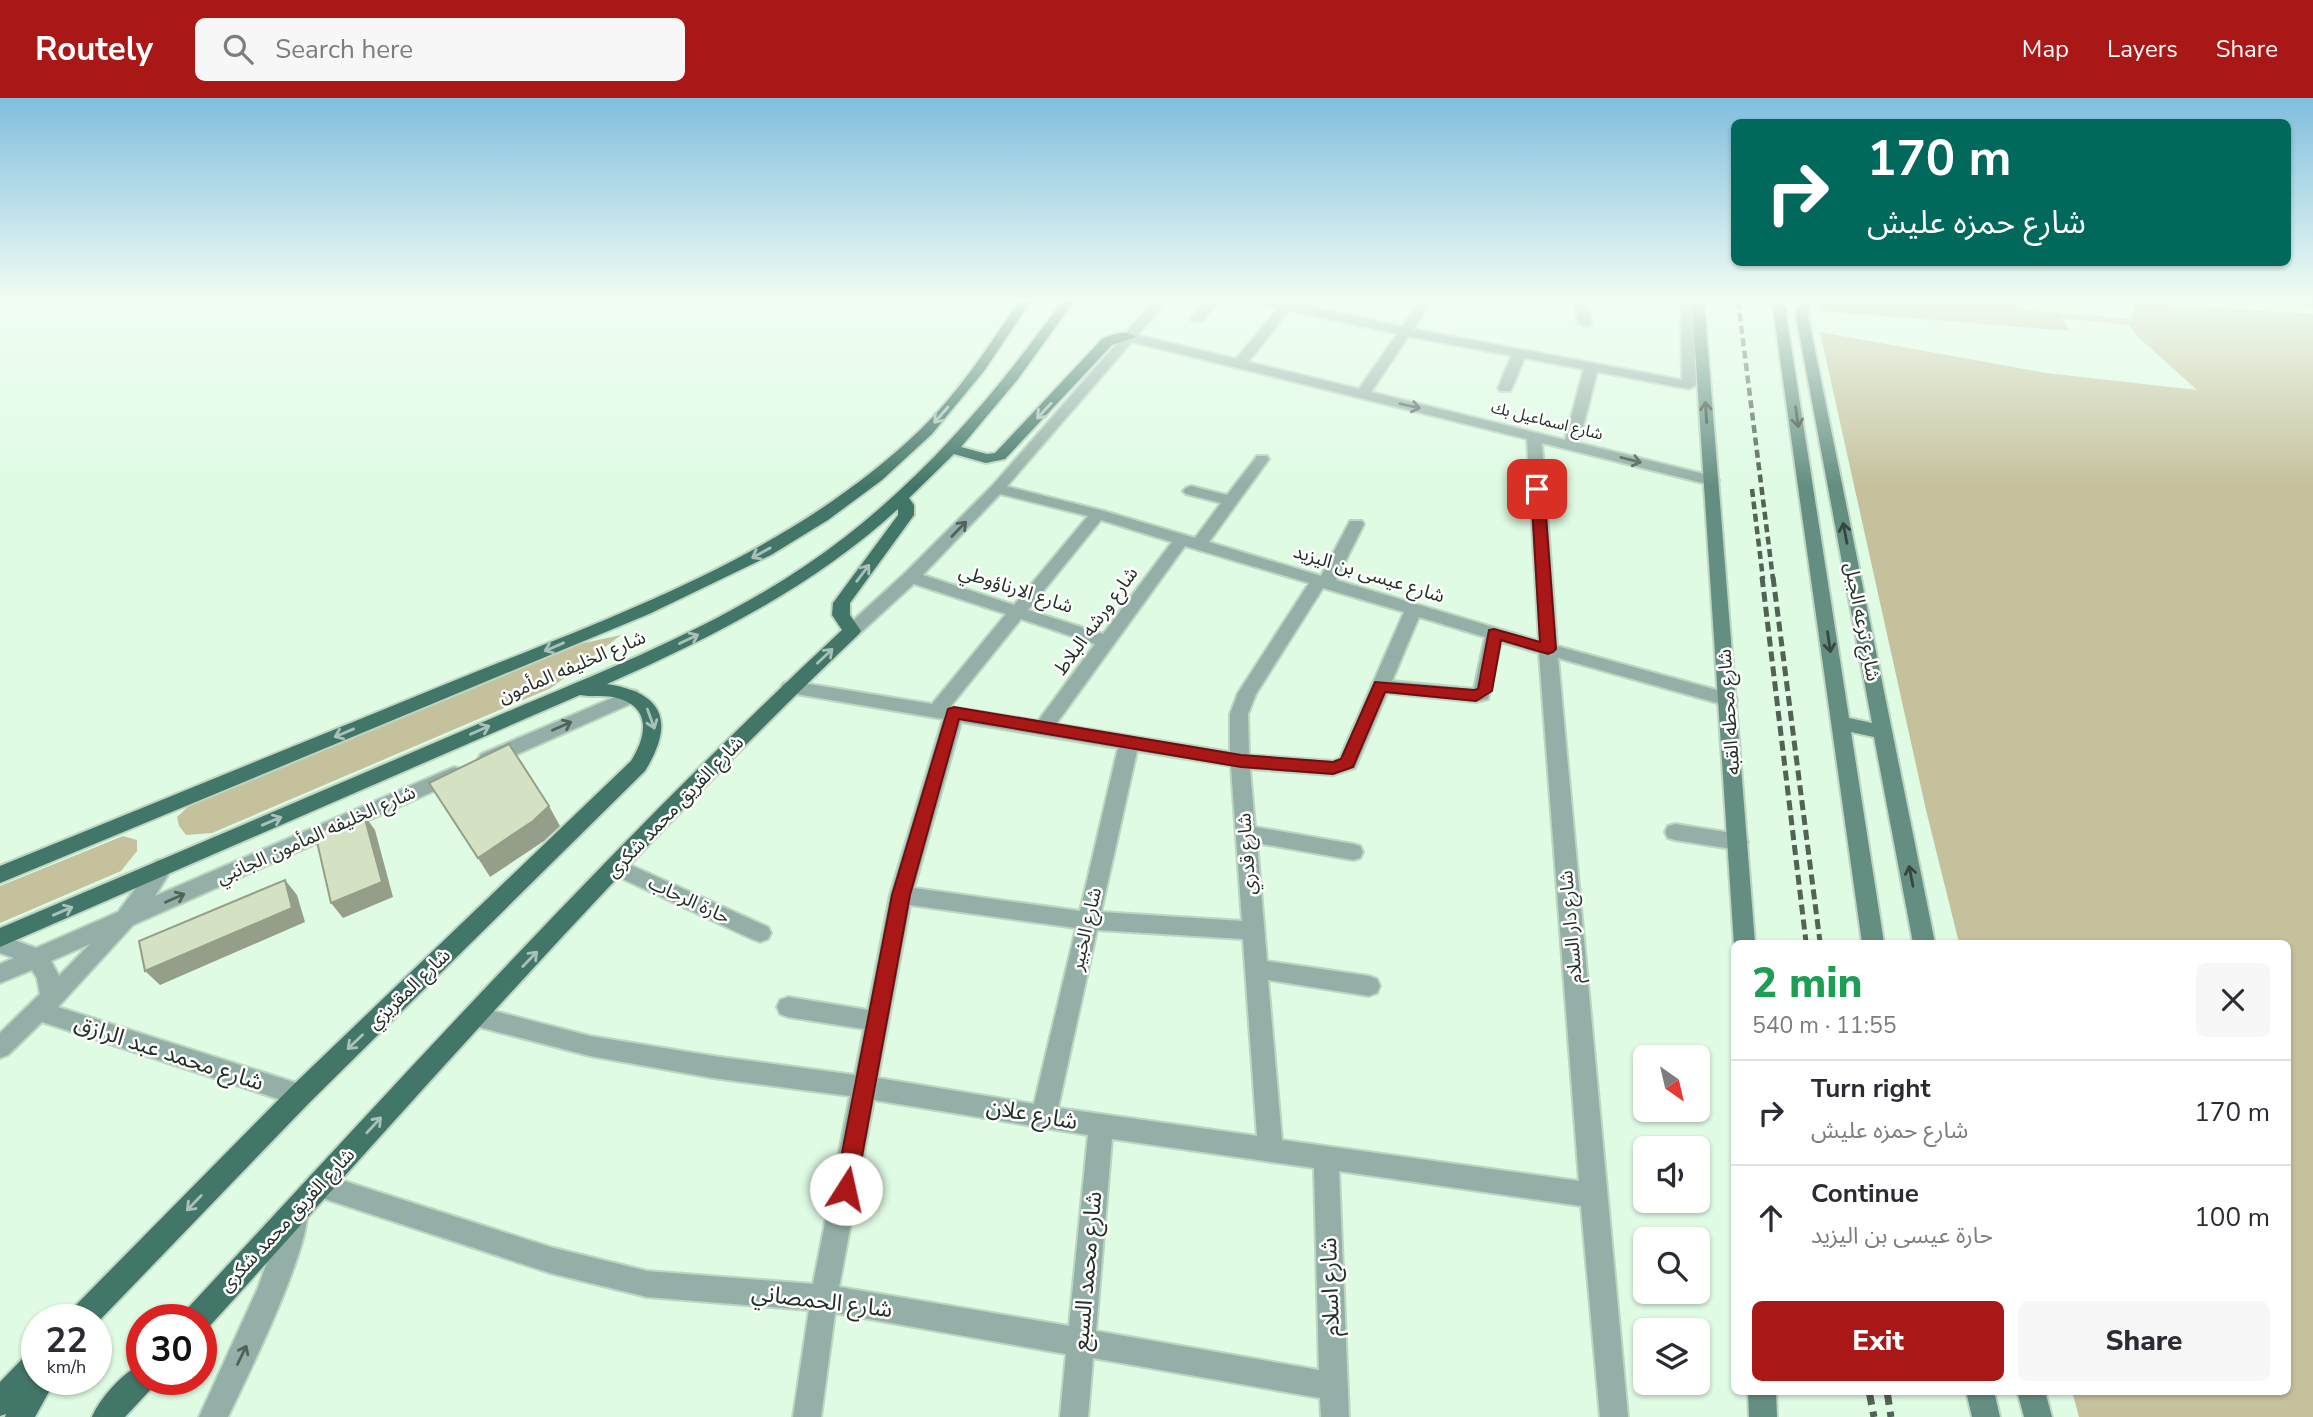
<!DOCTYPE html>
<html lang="en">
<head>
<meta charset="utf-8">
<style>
	:root { --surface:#fff; --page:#f7f7f7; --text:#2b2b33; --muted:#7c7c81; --line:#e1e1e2; --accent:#aa1717 }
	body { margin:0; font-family:"Nunito Sans","Noto Sans Arabic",sans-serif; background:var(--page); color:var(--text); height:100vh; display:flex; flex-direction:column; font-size:26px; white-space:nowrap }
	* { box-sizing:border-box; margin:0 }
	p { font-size:23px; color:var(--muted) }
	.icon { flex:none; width:38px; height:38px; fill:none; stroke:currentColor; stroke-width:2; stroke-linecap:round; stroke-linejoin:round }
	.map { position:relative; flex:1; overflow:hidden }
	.side { position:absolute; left:1731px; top:842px; width:560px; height:455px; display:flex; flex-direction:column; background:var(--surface); border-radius:10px; box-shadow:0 2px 5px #0004 }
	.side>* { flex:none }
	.hud { position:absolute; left:1731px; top:21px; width:560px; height:147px; border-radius:10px; box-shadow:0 2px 5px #0004; background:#00695c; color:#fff; overflow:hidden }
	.needle { width:46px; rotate:146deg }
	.controls { position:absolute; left:1633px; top:947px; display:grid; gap:14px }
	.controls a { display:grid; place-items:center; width:77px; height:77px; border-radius:10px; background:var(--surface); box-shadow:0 2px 5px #0004; font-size:35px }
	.speed { position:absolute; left:21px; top:1206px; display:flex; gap:14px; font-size:35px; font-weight:700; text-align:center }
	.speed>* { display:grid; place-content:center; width:91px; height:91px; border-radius:50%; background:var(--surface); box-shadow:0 2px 5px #0004; line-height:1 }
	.speed small { font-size:18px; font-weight:400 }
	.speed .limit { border:10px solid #d22; background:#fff; color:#111 }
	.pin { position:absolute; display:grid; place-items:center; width:60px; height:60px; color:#fff; margin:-30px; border-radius:14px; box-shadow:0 4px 10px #0006 }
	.me { position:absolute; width:77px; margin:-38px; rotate:10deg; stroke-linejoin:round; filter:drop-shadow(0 0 5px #0008) }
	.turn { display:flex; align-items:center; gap:24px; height:147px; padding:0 21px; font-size:32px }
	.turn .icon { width:91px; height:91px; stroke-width:2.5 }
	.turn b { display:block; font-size:49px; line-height:60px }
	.round { display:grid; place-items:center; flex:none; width:74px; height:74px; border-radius:10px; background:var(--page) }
	.overview { display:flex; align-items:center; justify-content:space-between; height:119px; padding:0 21px }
	h1 { font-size:42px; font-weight:800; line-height:52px; color:#1e9e55 }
	.primary-button { display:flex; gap:14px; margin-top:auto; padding:14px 21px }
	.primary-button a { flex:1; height:80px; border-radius:10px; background:var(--accent); color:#fff; font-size:28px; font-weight:800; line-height:80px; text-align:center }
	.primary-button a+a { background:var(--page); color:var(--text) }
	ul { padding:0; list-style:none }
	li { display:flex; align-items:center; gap:21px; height:105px; padding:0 21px; border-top:2px solid var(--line) }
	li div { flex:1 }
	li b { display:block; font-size:26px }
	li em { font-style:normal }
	header { display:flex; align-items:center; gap:42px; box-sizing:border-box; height:98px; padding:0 35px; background:var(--accent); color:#fff }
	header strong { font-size:33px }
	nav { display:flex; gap:38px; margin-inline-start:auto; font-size:24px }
	.search { width:490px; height:63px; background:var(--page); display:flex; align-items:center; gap:18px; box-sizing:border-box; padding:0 24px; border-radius:10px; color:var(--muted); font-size:26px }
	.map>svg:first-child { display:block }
</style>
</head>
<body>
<header>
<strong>Routely</strong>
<div class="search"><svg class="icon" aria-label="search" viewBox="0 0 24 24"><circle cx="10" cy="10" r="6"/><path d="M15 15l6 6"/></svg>Search here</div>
<nav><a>Map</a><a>Layers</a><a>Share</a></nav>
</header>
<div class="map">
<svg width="2313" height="1319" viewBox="0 0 2313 1319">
	<rect width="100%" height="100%" fill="#dffbe4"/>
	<g fill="#c6c19d">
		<path d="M1818 203H2008L2023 212 2132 221 2134 205 2313 216V1319H2079L2072 1293H2287V845H1959L1926 712 1820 234 2046 275 2197 292 2138 239 2129 227 2061 220 2070 233 1820 213Z"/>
		<path d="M621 537 551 590 212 735 186 737 179 728 177 719 192 705 575 547Z"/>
		<path d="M123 738 137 742V753L121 773 0 825V788Z"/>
	</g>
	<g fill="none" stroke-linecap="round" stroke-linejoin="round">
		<defs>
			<g id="minor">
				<path d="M1206 203H1219L1202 223H1192L1191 220Z"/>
				<path d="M1284 203H1297L1248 264 1359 291 1420 203H1432L1371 294 1565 342 1584 270 1591 266 1596 267 1598 270 1579 345 1716 379 1719 382 1711 387 1542 345 1557 548 1735 597 1737 602 1735 607 1728 608 1558 560 1628 1319H1600L1581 1108 1339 1073 1349 1319H1321L1320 1300 1093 1260 1088 1319H1060L1066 1256 835 1215 821 1319H793L809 1212 647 1199 550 1175 310 1096 306 1087 310 1078 319 1075 550 1149 647 1173 813 1186 850 998 713 980 590 958 475 928 467 925 464 918 467 911 475 908 590 938 713 958 855 977 864 931 788 919 780 916 777 909 780 902 788 899 868 912 890 797 943 621 790 595 784 593 781 589 784 585 790 583 932 606 1006 516 905 483 903 479 905 475H917L1014 507 1088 418 992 394 989 391 992 388 997 386 1104 413 1195 440 1221 405 1186 396 1183 393 1186 390 1191 388 1227 397 1257 358H1267L1269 361 1209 444 1321 478 1350 423H1362L1364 426 1336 482 1539 543 1527 341 1124 242 1122 239 1129 235 1236 261ZM1101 422 1172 444 1103 536 1028 512ZM1185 448 1309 485 1238 595 1230 616V654L1056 626ZM1323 490 1404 514 1340 660 1333 663 1249 657 1248 616 1256 596ZM1419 519 1485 539 1474 591 1392 583ZM1021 521 1095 546 1038 623 950 609ZM1501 544 1539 555 1579 1083 1282 1042 1268 882 1369 898 1377 895 1380 888 1377 881 1369 878 1267 863 1257 745 1353 762 1360 760 1363 754 1360 748 1353 746 1255 729 1250 671 1333 677 1355 670 1387 595 1476 604 1488 601ZM961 624 1118 650 1080 813 914 790ZM1137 653 1231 668 1242 823 1101 814ZM910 807 1076 830 1034 1006 878 980ZM1097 832 1243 841 1257 1038 1058 1010ZM874 1002 1088 1037 1069 1228 839 1189ZM1112 1041 1314 1070 1319 1272 1096 1233Z"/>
				<path d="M1574 203H1586L1592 225 1590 228 1585 229 1578 225Z"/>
				<path d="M1519 252 1526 256 1512 290 1510 293H1500L1498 290 1512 256Z"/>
				<path d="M631 592 637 593 640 598 637 603 495 666H481L478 661 481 656Z"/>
				<path d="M454 669 461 671 464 676 461 681 133 827 58 909 309 989 312 997 309 1005 300 1008 42 924 8 957 0 960V935L40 896 37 880 32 872 0 885V866L14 860 0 855V837L36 850 118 814 156 763 163 761 170 763 173 769 155 798ZM90 846 59 878 51 863Z"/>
				<path d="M1675 726 1738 736 1745 738 1748 744 1745 750 1738 752 1675 742 1668 740 1665 734 1668 728Z"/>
				<path d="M617 761 768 829 771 835 768 841 760 844 752 841 610 775 607 769 610 763Z"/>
				<path d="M297 1100 306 1104C319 1135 245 1283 228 1319H199L258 1190 288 1104Z"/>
			</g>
			<g id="tertiary">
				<path d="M1154 203H1167L1002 394 917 483 858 537H846L843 533 846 529 905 475 992 388Z"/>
				<path d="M1260 203H1284L1407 230 1682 282 1681 203H1693L1696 287 1689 291 1407 238 1266 207Z"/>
			</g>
			<g id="secondary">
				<path d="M1692 203H1704L1755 845H1734V847Z"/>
				<path d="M1772 203H1784L1849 620 1872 625 1796 218 1798 203H1810L1808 218 1935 845H1913L1874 639 1851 634 1884 845H1862Z"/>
				<path d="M2296 203H2313V208L2298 206Z"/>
				<path d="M1748 1293H1776L1777 1319H1749Z"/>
				<path d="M1966 1293H1994L2000 1319H1972Z"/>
				<path d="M2017 1293H2045L2052 1319H2024Z"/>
			</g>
			<g id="primary">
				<path d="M1019 203H1031L984 273 932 336 882 382 828 422 771 457 649 516 0 785V768C147 708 294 648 441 588 610 519 787 460 921 331 959 294 989 248 1019 203Z"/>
				<path d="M1062 203H1074L1018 281 961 349 987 356 995 355 1102 241C1113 236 1126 231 1136 239L1112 247 1005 361 986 365 954 356 909 400 914 407V417L850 505V517L861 533 858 537C628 756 419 997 206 1232L201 1233V1222H183L186 1212C400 982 612 746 842 532L832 517 833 505 898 417V411C814 488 711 540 607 586 666 595 674 626 645 673L309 1005 96 1226V1222H68L71 1212 291 989 631 663C648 636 651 607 613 599 602 597 591 599 580 597L0 849V830C159 763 317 695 476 627 602 573 736 524 845 439 931 372 999 291 1062 203Z"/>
				<path d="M37 1252V1281H56L35 1319H5L6 1316 0 1318V1284L27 1256Z"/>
				<path d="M142 1266V1281H156L152 1290 125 1319H92C100 1300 123 1274 142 1266Z"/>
			</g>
		</defs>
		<use href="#minor" stroke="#bdd6c2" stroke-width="4"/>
		<use href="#tertiary" stroke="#bdd6c2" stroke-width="4"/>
		<use href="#secondary" stroke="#bdd6c2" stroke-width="4"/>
		<use href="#primary" stroke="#bdd6c2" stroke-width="4"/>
		<use href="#minor" fill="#94afa7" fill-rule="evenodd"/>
		<use href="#tertiary" fill="#94afa7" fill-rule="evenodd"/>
		<use href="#secondary" fill="#658e82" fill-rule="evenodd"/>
		<use href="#primary" fill="#427668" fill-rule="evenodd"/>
		<g stroke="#526255" stroke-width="4.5" stroke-dasharray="8 4.5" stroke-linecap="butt">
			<path d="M1738 203 1773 481"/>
			<path d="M1752 391 1763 481"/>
		</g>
		<g stroke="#526255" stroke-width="5" stroke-dasharray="10 5" stroke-linecap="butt">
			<path d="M1762 479 1806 844"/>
			<path d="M1773 479 1820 844"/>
		</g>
		<g stroke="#526255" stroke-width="7" stroke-dasharray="14 7" stroke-linecap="butt">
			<path d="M1806 842V845"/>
			<path d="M1820 842V845"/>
			<path d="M1869 1293 1874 1319"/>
			<path d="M1887 1293 1891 1319"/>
		</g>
	</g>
	<g fill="#959e88">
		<path d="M549 708 560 728 544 743 490 779 478 760Z"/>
		<path d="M364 717 375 732 393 799 343 820 331 805Z"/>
		<path d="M285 782 297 797 305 824 160 887 145 873Z"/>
	</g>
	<g fill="#d5e1c3" stroke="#959e88" stroke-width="2">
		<path d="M509 646 549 708 533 723 478 760 429 685Z"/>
		<path d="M364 717 382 784 331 805 315 735Z"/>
		<path d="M285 782 292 810 145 873 139 843Z"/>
	</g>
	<defs><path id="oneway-shaft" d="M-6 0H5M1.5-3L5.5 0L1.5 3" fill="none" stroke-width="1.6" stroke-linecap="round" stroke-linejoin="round" transform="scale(1.75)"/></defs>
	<g stroke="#51625a">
		<use href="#oneway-shaft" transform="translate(1410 308) rotate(13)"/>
		<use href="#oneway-shaft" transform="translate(1631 362) rotate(14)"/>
		<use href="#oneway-shaft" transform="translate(959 431) rotate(-46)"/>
		<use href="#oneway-shaft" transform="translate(562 628) rotate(-24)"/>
		<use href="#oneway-shaft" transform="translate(175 800) rotate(-24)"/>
		<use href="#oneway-shaft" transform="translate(242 1257) rotate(-64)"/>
	</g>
	<g stroke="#aac1bb">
		<use href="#oneway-shaft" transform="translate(1044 313) rotate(133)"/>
		<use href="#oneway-shaft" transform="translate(941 317) rotate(131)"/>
		<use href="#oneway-shaft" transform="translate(761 455) rotate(151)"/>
		<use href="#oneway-shaft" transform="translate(863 475) rotate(-53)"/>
		<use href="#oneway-shaft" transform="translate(689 541) rotate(-26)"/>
		<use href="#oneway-shaft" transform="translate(554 549) rotate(157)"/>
		<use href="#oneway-shaft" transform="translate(825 558) rotate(-43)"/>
		<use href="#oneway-shaft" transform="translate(651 621) rotate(70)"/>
		<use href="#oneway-shaft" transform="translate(480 632) rotate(-24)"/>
		<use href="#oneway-shaft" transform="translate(344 635) rotate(157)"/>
		<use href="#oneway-shaft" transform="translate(272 723) rotate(-23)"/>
		<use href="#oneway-shaft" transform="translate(63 813) rotate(-23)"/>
		<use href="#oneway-shaft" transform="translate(530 861) rotate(-46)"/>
		<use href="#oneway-shaft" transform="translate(355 944) rotate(136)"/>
		<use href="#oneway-shaft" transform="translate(374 1027) rotate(-47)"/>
		<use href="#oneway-shaft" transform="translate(194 1105) rotate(134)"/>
	</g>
	<g stroke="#34473d">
		<use href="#oneway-shaft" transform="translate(1706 314) rotate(-94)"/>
		<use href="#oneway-shaft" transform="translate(1797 319) rotate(82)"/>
		<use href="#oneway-shaft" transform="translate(1845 435) rotate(-101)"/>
		<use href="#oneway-shaft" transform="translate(1829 544) rotate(82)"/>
		<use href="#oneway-shaft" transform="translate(1911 778) rotate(-101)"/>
	</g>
	<linearGradient id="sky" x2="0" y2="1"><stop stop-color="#80bede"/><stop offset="0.52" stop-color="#f1fdf3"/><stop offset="1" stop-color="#f1fdf3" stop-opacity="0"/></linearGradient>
	<rect width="2313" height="388" fill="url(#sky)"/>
	<path fill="#aa1717" stroke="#6e0f0f" stroke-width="2" d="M1537 387 1544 391 1556 551 1553 554 1548 556 1501 542 1492 593 1476 603 1385 594 1353 669 1333 676 1241 669 959 621 910 797 856 1091 853 1098 846 1101 839 1098 835 1091 892 797 948 611 954 609 1241 657 1333 664 1341 661 1375 584 1474 592 1478 591 1489 532 1494 531 1540 544 1531 391Z"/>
	<g text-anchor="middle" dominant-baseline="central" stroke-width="5" stroke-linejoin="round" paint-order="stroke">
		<g font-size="16" fill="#242f26" stroke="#fff">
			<text transform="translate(1547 323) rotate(14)">شارع اسماعيل بك</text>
		</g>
		<g font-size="19" fill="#242f26" stroke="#fff">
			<text transform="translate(1369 476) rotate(17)">شارع عيسى بن اليزيد</text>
			<text transform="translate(1016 491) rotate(18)">شارع الارناؤوطي</text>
			<text transform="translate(1096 523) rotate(-54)">شارع ورشه البلاط</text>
			<text transform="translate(1862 524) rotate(79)">شارع ترعه الجبل</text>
			<text transform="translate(572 569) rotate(-23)">شارع الخليفه المأمون</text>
			<text transform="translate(1729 614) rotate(-94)">شارع محطه القبه</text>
			<text transform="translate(675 709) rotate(-46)">شارع الفريق محمد شكرى</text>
			<text transform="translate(316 737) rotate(-24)">شارع الخليفه المأمون الجانبي</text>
			<text transform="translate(1247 756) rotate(-94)">شارع قدري</text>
			<text transform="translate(689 802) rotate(25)">حارة الرحاب</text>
			<text transform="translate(1571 829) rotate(-95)">شارع دار السلام</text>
			<text transform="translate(1086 831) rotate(-77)">شارع الخبير</text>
			<text transform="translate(409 891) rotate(-44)">شارع المقريزي</text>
			<text transform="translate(287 1122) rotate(-47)">شارع الفريق محمد شكرى</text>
		</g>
		<g font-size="23" fill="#242f26" stroke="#fff">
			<text transform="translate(169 955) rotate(18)">شارع محمد عبد الرازق</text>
			<text transform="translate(1032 1016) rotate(10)">شارع علان</text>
			<text transform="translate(1087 1173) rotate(-85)">شارع محمد السبع</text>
			<text transform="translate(1330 1189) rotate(-92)">شارع اسلام</text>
			<text transform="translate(822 1203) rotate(7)">شارع الحمصاني</text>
		</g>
	</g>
</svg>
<div class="controls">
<a><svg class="needle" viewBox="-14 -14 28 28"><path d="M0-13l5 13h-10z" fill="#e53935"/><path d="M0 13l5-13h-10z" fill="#7c7c81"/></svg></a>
<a><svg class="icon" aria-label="sound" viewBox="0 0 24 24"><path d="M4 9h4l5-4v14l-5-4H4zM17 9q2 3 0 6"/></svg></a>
<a><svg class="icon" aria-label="search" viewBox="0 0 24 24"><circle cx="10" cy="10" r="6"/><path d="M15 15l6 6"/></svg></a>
<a><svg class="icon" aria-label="layers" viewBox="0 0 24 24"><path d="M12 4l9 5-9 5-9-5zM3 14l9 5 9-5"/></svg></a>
</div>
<div class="speed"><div>22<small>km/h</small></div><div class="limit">30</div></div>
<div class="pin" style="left:1537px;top:391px;background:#d93025"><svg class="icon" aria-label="arrive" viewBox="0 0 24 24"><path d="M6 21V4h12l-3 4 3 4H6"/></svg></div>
<svg class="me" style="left:846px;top:1091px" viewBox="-20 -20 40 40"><circle r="19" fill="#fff"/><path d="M0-13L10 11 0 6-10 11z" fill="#aa1717"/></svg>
<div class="hud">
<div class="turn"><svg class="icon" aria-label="right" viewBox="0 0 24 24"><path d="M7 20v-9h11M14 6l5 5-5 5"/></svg><div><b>170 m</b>شارع حمزه عليش</div></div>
</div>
<section class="side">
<div class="overview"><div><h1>2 min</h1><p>540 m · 11:55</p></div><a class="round"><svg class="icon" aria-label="close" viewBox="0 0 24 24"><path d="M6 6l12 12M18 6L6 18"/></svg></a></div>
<ul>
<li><svg class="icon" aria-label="right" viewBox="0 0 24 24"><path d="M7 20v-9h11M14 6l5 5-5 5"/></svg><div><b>Turn right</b><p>شارع حمزه عليش</p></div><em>170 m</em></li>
<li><svg class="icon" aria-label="ahead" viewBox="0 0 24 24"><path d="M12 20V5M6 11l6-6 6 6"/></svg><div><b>Continue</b><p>حارة عيسى بن اليزيد</p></div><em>100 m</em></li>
</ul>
<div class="primary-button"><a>Exit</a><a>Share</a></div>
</section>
</div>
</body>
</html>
